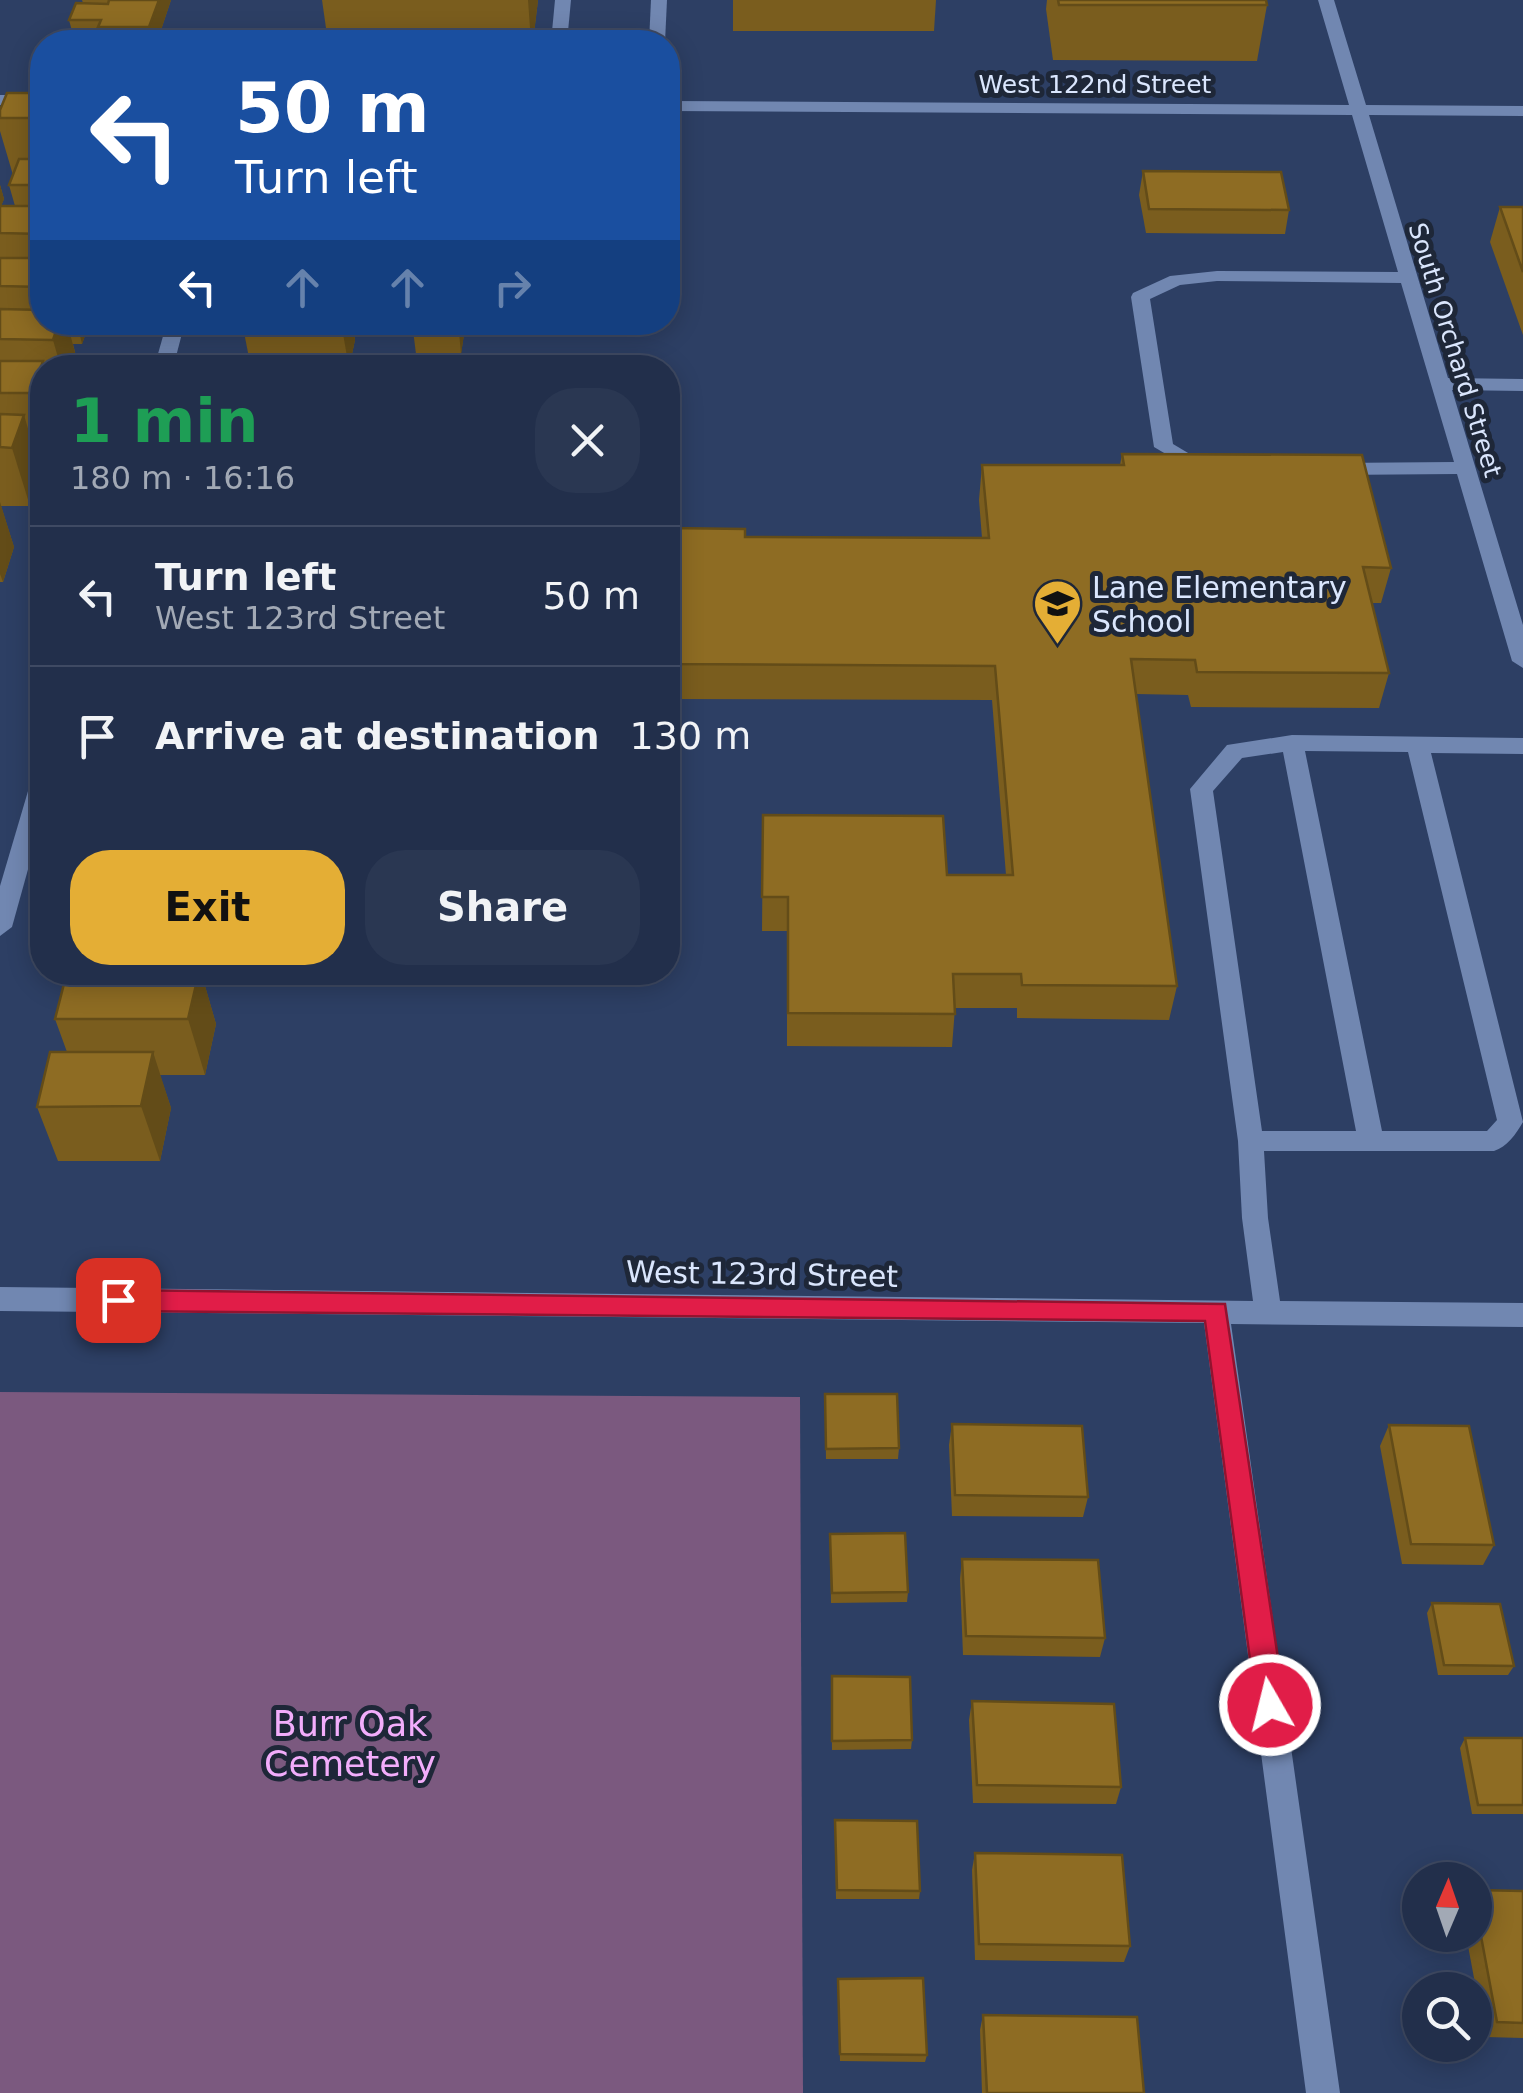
<!DOCTYPE html>
<html lang="en">
<head>
<meta charset="utf-8">
<style>
	:root { --surface:#222f4b; --page:#2a3752; --text:#f1f3f6; --muted:#a2a9b5; --line:#3f4a63; --accent:#e4ae35 }
	body { margin:0; font-family:"DejaVu Sans",sans-serif; background:var(--page); color:var(--text); height:100vh; display:flex; flex-direction:column; font-size:38px; white-space:nowrap }
	* { box-sizing:border-box; margin:0 }
	p { font-size:32px; color:var(--muted) }
	.icon { flex:none; width:55px; height:55px; fill:none; stroke:currentColor; stroke-width:2; stroke-linecap:round; stroke-linejoin:round }
	.map { position:relative; flex:1; overflow:hidden }
	.drawer { position:absolute; left:30px; top:355px; width:650px; height:630px; display:flex; flex-direction:column; background:var(--surface); border-radius:40px; box-shadow:0 5px 25px #0003,0 0 0 2px var(--line) }
	.drawer>* { flex:none }
	.banner { position:absolute; left:30px; top:30px; width:650px; height:305px; border-radius:40px; box-shadow:0 5px 25px #0003,0 0 0 2px var(--line); background:#1a4fa0; color:#fff; overflow:hidden }
	.needle { width:65px; rotate:2deg }
	.tools { position:absolute; left:1402px; top:1862px; display:grid; gap:20px }
	.tools a { display:grid; place-items:center; width:90px; height:90px; border-radius:50%; background:var(--surface); box-shadow:0 5px 25px #0003,0 0 0 2px var(--line); font-size:50px }
	.pin { position:absolute; display:grid; place-items:center; width:85px; height:85px; color:#fff; margin:-42px; border-radius:20px; box-shadow:0 5px 15px #0006 }
	.me { position:absolute; width:110px; margin:-55px; rotate:352deg; stroke-linejoin:round; filter:drop-shadow(0 0 8px #0008) }
	.turn { display:flex; align-items:center; gap:35px; height:210px; padding:0 40px; font-size:45px }
	.turn .icon { width:130px; height:130px; stroke-width:2.5 }
	.turn b { display:block; font-size:70px; line-height:85px }
	.lanes { display:flex; align-items:center; height:95px; padding:0 40px; background:#0003; justify-content:center; gap:50px; direction:ltr }
	.lanes .off { opacity:.35 }
	.round { display:grid; place-items:center; flex:none; width:105px; height:105px; border-radius:40px; background:var(--page) }
	.head { display:flex; align-items:center; justify-content:space-between; height:170px; padding:0 40px }
	h1 { font-size:60px; font-weight:600; line-height:75px; color:#1e9e55 }
	.action { display:flex; gap:20px; margin-top:auto; padding:20px 40px }
	.action a { flex:1; height:115px; border-radius:40px; background:var(--accent); color:#111; font-size:40px; font-weight:600; line-height:115px; text-align:center }
	.action a+a { background:var(--page); color:var(--text) }
	ul { padding:0; list-style:none }
	li { display:flex; align-items:center; gap:30px; height:140px; padding:0 40px; border-top:2px solid var(--line) }
	li div { flex:1 }
	li b { display:block; font-size:38px }
	li em { font-style:normal }
	.map>svg:first-child { display:block }
</style>
</head>
<body>
<div class="map">
<svg width="1523" height="2093" viewBox="0 0 1523 2093">
	<rect width="100%" height="100%" fill="#2d3f64"/>
	<path fill="#7b597f" d="M0 1392 800 1397 803 2093H0Z"/>
	<g fill="none" stroke-linecap="round" stroke-linejoin="round">
		<g fill="#7187b1" fill-rule="evenodd">
			<path d="M555 0H571L567 42H551Z"/>
			<path d="M651 0H667L665 42H649Z"/>
			<path d="M1318 0H1334L1366 105 1523 106V116L1369 115 1448 378 1523 379V391L1452 390 1523 625V668L1512 661 1457 474 1335 475 1325 469 1335 463 1454 462 1401 283 1217 281 1180 285 1150 299 1173 444 1215 469 1212 473H1198L1154 447 1131 297 1133 293 1170 276 1217 271 1398 272 1352 115 668 111V101L1349 105Z"/>
			<rect x="0" y="95" width="42" height="10"/>
			<path d="M167 322H185L173 368H154Z"/>
			<path d="M1292 735 1523 738V754L1431 753 1523 1122C1516 1134 1507 1147 1494 1151H1264L1268 1218 1280 1301 1523 1303V1327L1231 1324 1340 2093H1306L1204 1323 0 1311V1287L1253 1301 1242 1218 1238 1141 1190 789 1227 745ZM1305 751 1408 752 1497 1120 1487 1131H1382ZM1283 752 1356 1131H1262L1213 791 1242 758Z"/>
			<path d="M42 773V819L12 927 0 936V886L31 781Z"/>
		</g>
	</g>
	<g fill="#7a5d1e">
		<path d="M82 0H171L157 42H75L69 20 83 3Z"/>
		<path d="M322 0H538L533 42H328Z"/>
		<path d="M733 0H936L934 31H733Z"/>
		<path d="M1047 0H1266L1267 5 1257 61 1053 60 1046 9Z"/>
		<path d="M42 93V322H90L82 344H73L79 368H42V451H34L41 473 30 506H1L14 547 3 582H0V185L4 199 1 206H15L9 185 13 175 0 131V110Z"/>
		<path d="M1143 171 1289 210 1285 234 1146 233 1139 195Z"/>
		<path d="M1500 207H1523V335L1490 242Z"/>
		<path d="M242 322H352L355 340 349 368H251Z"/>
		<path d="M412 322H465V328L461 354H416Z"/>
		<path d="M1122 454 1391 568 1381 603H1372L1389 673 1379 708 1191 707 1188 695 1136 694 1177 986 1169 1020 1017 1018V1008H955L952 1047 787 1046V931H762L763 815 947 875H1006L992 700 668 699V528L745 537 982 538 979 500 982 465H1120Z"/>
		<path d="M67 972H208L205 986 216 1024 205 1075H160L171 1108 160 1161H58L37 1107 67 1052 55 1019Z"/>
		<path d="M825 1405 899 1448 898 1459H826Z"/>
		<path d="M952 1424 1088 1497 1083 1517 952 1516 949 1445Z"/>
		<path d="M1389 1425 1494 1545 1483 1565 1402 1564 1380 1446Z"/>
		<path d="M830 1544 908 1592 907 1602 831 1603Z"/>
		<path d="M962 1559 1105 1638 1100 1657 963 1655 960 1579Z"/>
		<path d="M1432 1603 1514 1666 1508 1675H1438L1427 1613Z"/>
		<path d="M831 1686 912 1740 911 1749 832 1750Z"/>
		<path d="M972 1701 1121 1787 1116 1804 973 1803 969 1720Z"/>
		<path d="M1465 1738H1523V1814H1472L1460 1748Z"/>
		<path d="M835 1820 920 1891 919 1899H836Z"/>
		<path d="M975 1853 1130 1946 1124 1962 975 1960 972 1870Z"/>
		<path d="M1475 1890 1523 1891V2038L1485 2037 1466 1935H1475Z"/>
		<path d="M838 1979 927 2055 925 2062 840 2061Z"/>
		<path d="M983 2015 1144 2093H982L980 2030Z"/>
	</g>
	<g fill="#634c18">
		<path d="M159 0H171L157 42H152L149 27Z"/>
		<path d="M528 0H538L533 42H531Z"/>
		<path d="M0 185 4 199 0 209Z"/>
		<path d="M59 322H67L79 368H61L53 340Z"/>
		<path d="M77 322H90L82 344Z"/>
		<path d="M341 322H352L355 340 349 368Z"/>
		<path d="M458 322H465V328L461 354Z"/>
		<path d="M43 361 45 368H42V427L32 393Z"/>
		<path d="M24 415 41 473 30 506 12 448Z"/>
		<path d="M0 502 14 547 3 582 0 574Z"/>
		<path d="M199 972H201L216 1024 205 1075 188 1019Z"/>
		<path d="M202 972H208L205 986Z"/>
		<path d="M153 1052 171 1108 160 1161 141 1106Z"/>
	</g>
	<g fill="#8e6c23" stroke="#634c18" stroke-width="2.5">
		<path d="M109 0H159L149 27H98L101 20H69L76 3 108 4Z"/>
		<path d="M1058 0H1266L1267 5H1059Z"/>
		<path d="M7 93H42V118H0V110Z"/>
		<path d="M19 159H42V185H9Z"/>
		<path d="M1143 171 1281 172 1289 210 1149 209Z"/>
		<path d="M0 206H42V234L0 233Z"/>
		<path d="M1500 207H1523V272Z"/>
		<path d="M0 258H42V287L0 286Z"/>
		<path d="M0 309 42 310V322H59L53 340 0 339Z"/>
		<path d="M0 361H43L32 393H0Z"/>
		<path d="M0 414 24 415 12 448 0 447Z"/>
		<path d="M1122 454 1362 455 1391 568 1363 567 1389 673 1197 672 1195 660 1131 659 1177 986 1022 985 1021 974H953L955 1014 788 1013V897H762L763 815 943 816 947 875H1013L995 666 668 664V528L745 529V537L989 538 982 465H1124Z"/>
		<path d="M67 972H199L188 1019H55Z"/>
		<path d="M50 1052H153L141 1106 37 1107Z"/>
		<path d="M825 1394H897L899 1448 826 1449Z"/>
		<path d="M952 1424 1082 1426 1088 1497 955 1495Z"/>
		<path d="M1389 1425 1469 1426 1494 1545 1411 1544Z"/>
		<path d="M905 1533 908 1592 832 1593 830 1534Z"/>
		<path d="M962 1559 1098 1560 1105 1638 966 1636Z"/>
		<path d="M1432 1603 1500 1604 1514 1666 1444 1665Z"/>
		<path d="M832 1676 910 1677 912 1740 832 1741Z"/>
		<path d="M972 1701 1114 1704 1121 1787 977 1785Z"/>
		<path d="M1465 1738H1523V1805H1478Z"/>
		<path d="M835 1820 917 1821 920 1891 837 1890Z"/>
		<path d="M975 1853 1122 1855 1130 1946 979 1944Z"/>
		<path d="M1475 1890 1523 1891V2023L1497 2022 1475 1904Z"/>
		<path d="M923 1978 927 2055 840 2054 838 1979Z"/>
		<path d="M983 2015 1137 2017 1144 2093H987Z"/>
	</g>
	<path fill="#e11d48" stroke="#92132f" stroke-width="2.5" d="M118 1290 1225 1304 1285 1705 1280 1715 1270 1719 1261 1715 1256 1705 1205 1321 118 1311 109 1308 105 1300 109 1293Z"/>
	<defs>
		<symbol id="school-pin" viewBox="-11 -11 22 30"><path d="M0 17L-7.5 6A9.5 9.5 0 1 1 7.5 6Z" fill="#e4ae35" stroke="#1e2738"/><path d="M0-5L7-2L0 1L-7-2ZM-4 1L0 2.5L4 1V4Q0 6-4 4Z" fill="#111"/></symbol>
	</defs>
	<g fill-rule="evenodd">
		<use href="#school-pin" x="1030" y="576" width="55" height="75"/>
	</g>
	<g text-anchor="middle" dominant-baseline="central" stroke-width="10" stroke-linejoin="round" paint-order="stroke">
		<g font-size="25" fill="#dae6fd" stroke="#1e2738">
			<text x="1095" y="84">West 122nd Street</text>
			<text transform="translate(1455 350) rotate(73)">South Orchard Street</text>
		</g>
		<g font-size="30" fill="#dae6fd" stroke="#1e2738" text-anchor="start">
			<text x="1092" y="587">Lane Elementary<tspan x="1092" dy="34">School</tspan></text>
		</g>
		<g font-size="30" fill="#dae6fd" stroke="#1e2738">
			<text transform="translate(762 1274) rotate(1)">West 123rd Street</text>
		</g>
		<g font-size="35" fill="#f2adfb" stroke="#1e2738">
			<text x="350" y="1724">Burr Oak<tspan x="350" dy="40">Cemetery</tspan></text>
		</g>
	</g>
</svg>
<div class="tools">
<a><svg class="needle" viewBox="-14 -14 28 28"><path d="M0-13l5 13h-10z" fill="#e53935"/><path d="M0 13l5-13h-10z" fill="#a2a9b5"/></svg></a>
<a><svg class="icon" aria-label="search" viewBox="0 0 24 24"><circle cx="10" cy="10" r="6"/><path d="M15 15l6 6"/></svg></a>
</div>
<div class="pin" style="left:118px;top:1300px;background:#d93025"><svg class="icon" aria-label="arrive" viewBox="0 0 24 24"><path d="M6 21V4h12l-3 4 3 4H6"/></svg></div>
<svg class="me" style="left:1270px;top:1705px" viewBox="-20 -20 40 40"><circle r="17" fill="#e11d48" stroke="#fff" stroke-width="3"/><path d="M0-11L8 9 0 5-8 9z" fill="#fff"/></svg>
<div class="banner">
<div class="turn"><svg class="icon" aria-label="left" viewBox="0 0 24 24"><path d="M17 20v-9H6M10 6l-5 5 5 5"/></svg><div><b>50 m</b>Turn left</div></div>
<div class="lanes"><svg class="icon" aria-label="left" viewBox="0 0 24 24"><path d="M17 20v-9H6M10 6l-5 5 5 5"/></svg><svg class="icon off" aria-label="ahead" viewBox="0 0 24 24"><path d="M12 20V5M6 11l6-6 6 6"/></svg><svg class="icon off" aria-label="ahead" viewBox="0 0 24 24"><path d="M12 20V5M6 11l6-6 6 6"/></svg><svg class="icon off" aria-label="right" viewBox="0 0 24 24"><path d="M7 20v-9h11M14 6l5 5-5 5"/></svg></div>
</div>
<section class="drawer">
<div class="head"><div><h1>1 min</h1><p>180 m · 16:16</p></div><a class="round"><svg class="icon" aria-label="close" viewBox="0 0 24 24"><path d="M6 6l12 12M18 6L6 18"/></svg></a></div>
<ul>
<li><svg class="icon" aria-label="left" viewBox="0 0 24 24"><path d="M17 20v-9H6M10 6l-5 5 5 5"/></svg><div><b>Turn left</b><p>West 123rd Street</p></div><em>50 m</em></li>
<li><svg class="icon" aria-label="arrive" viewBox="0 0 24 24"><path d="M6 21V4h12l-3 4 3 4H6"/></svg><div><b>Arrive at destination</b></div><em>130 m</em></li>
</ul>
<div class="action"><a>Exit</a><a>Share</a></div>
</section>
</div>
</body>
</html>
